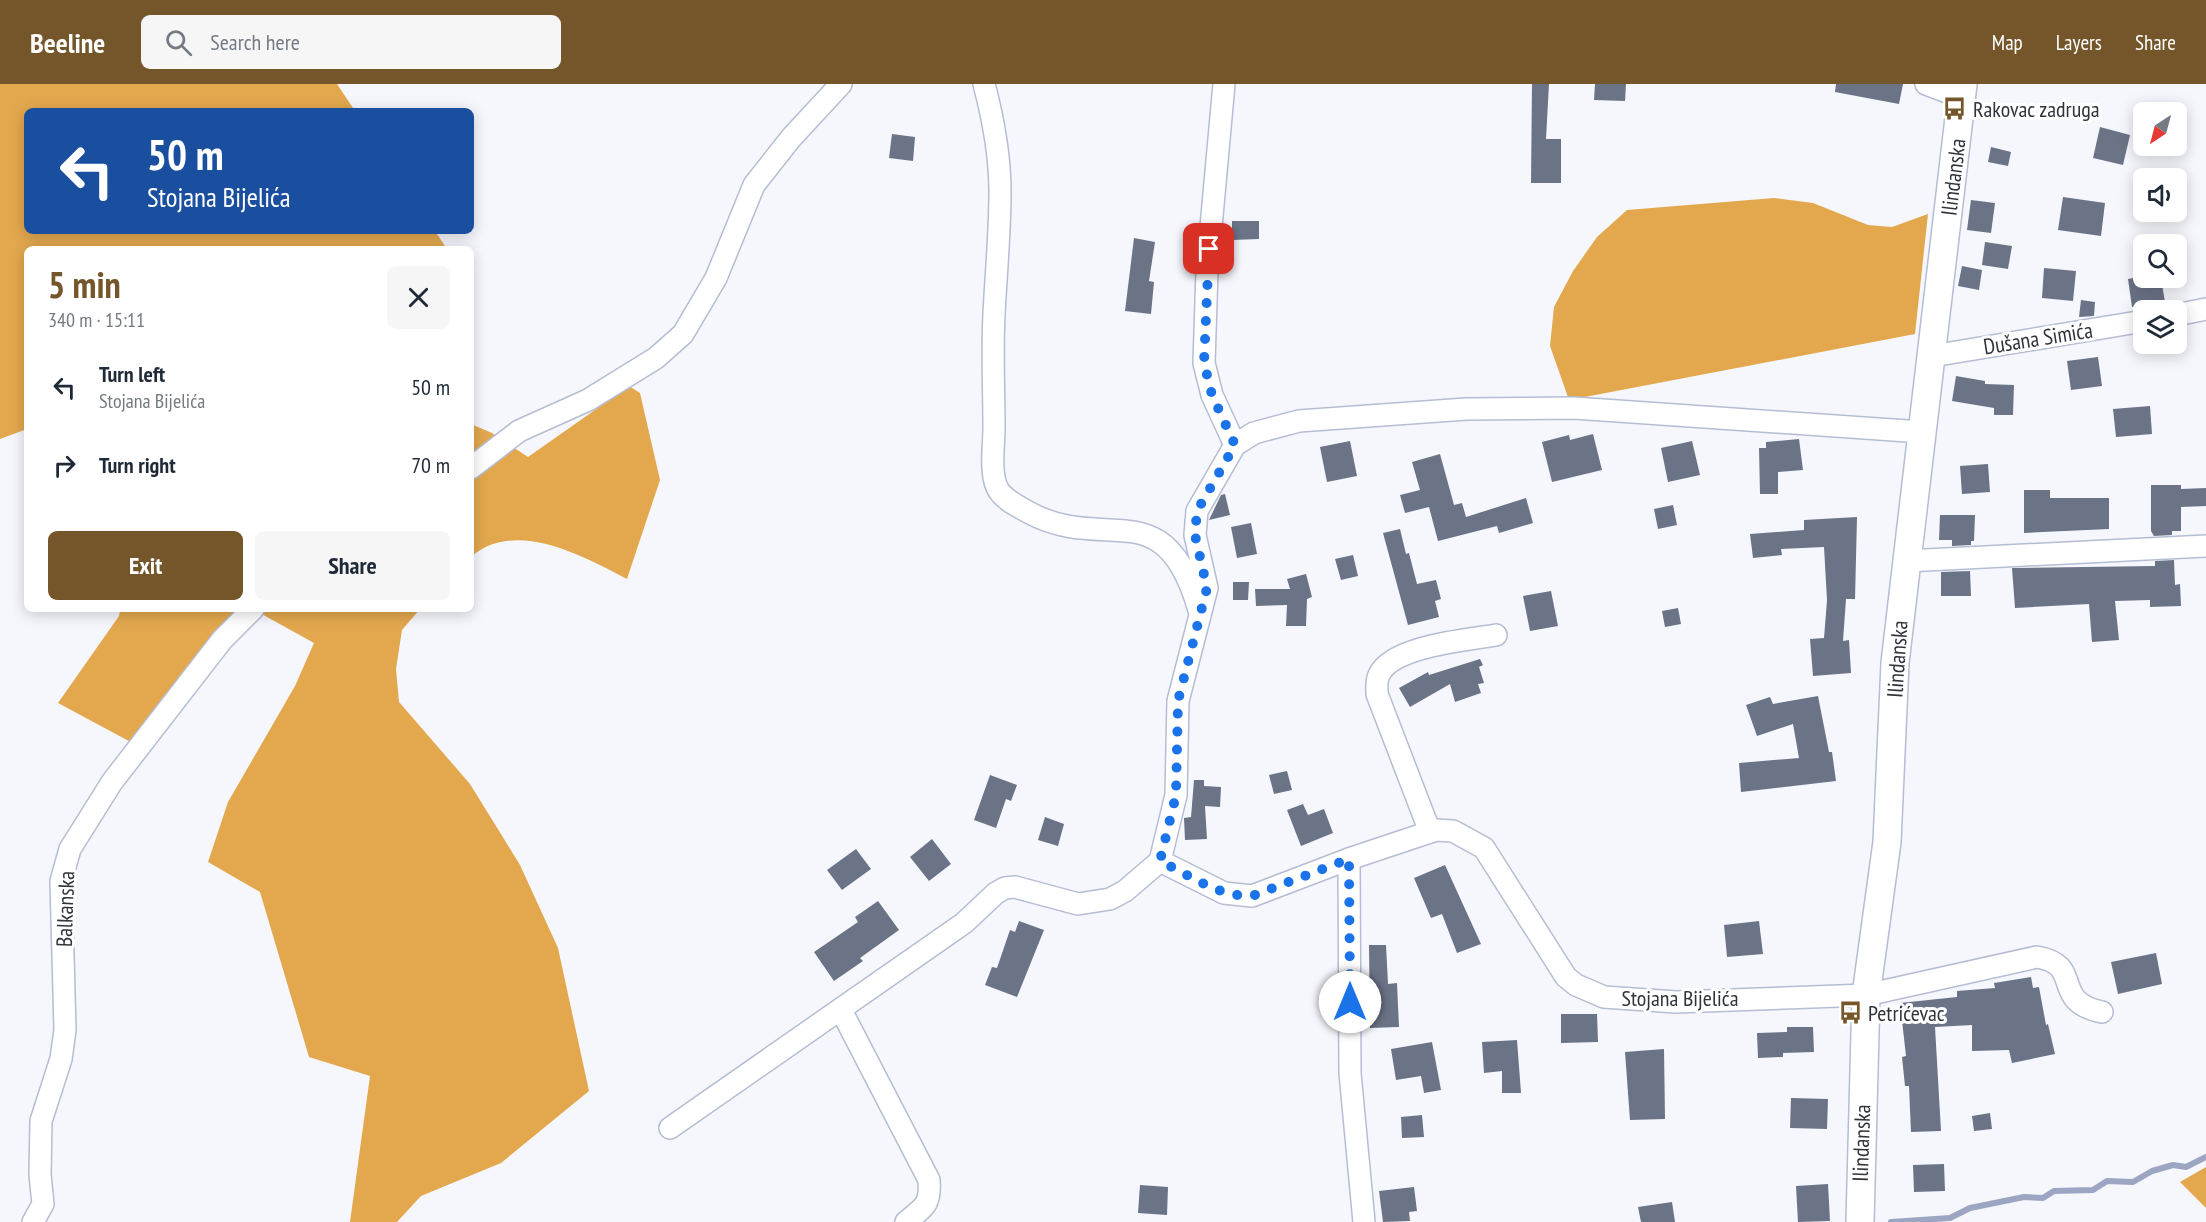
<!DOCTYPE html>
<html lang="en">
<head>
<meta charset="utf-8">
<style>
	:root { --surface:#fff; --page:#f6f6f7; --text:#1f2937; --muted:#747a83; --accent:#74562a }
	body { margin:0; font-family:"PT Sans Narrow",sans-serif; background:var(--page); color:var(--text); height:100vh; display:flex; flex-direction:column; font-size:22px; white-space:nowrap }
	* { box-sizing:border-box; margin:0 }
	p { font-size:20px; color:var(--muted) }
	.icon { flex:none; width:33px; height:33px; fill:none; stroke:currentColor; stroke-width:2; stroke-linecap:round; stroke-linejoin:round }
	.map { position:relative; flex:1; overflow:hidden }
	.panel { position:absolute; left:24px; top:162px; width:450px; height:366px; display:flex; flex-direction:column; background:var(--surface); border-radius:9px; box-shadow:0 3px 15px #0003 }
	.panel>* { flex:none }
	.guide { position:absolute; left:24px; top:24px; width:450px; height:126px; border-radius:9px; box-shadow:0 3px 15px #0003; background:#1a4fa0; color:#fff; overflow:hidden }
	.needle { width:39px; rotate:216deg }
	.buttons { position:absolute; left:2133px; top:18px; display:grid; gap:12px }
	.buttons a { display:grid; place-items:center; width:54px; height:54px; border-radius:9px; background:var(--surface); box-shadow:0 3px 15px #0003; font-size:30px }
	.pin { position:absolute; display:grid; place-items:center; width:51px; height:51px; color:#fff; margin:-26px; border-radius:12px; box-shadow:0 3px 9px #0006 }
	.me { position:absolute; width:66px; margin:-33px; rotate:0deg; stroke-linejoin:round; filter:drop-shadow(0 0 4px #0008) }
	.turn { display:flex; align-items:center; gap:21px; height:126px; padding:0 24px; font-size:27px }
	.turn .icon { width:78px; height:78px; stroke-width:2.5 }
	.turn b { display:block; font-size:42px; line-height:51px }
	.round { display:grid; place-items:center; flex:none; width:63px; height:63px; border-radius:9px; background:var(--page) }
	.overview { display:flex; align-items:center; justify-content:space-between; height:102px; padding:0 24px }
	h1 { font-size:36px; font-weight:600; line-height:45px; color:var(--accent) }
	.primary-button { display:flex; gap:12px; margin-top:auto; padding:12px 24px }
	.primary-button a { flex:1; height:69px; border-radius:9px; background:var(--accent); color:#fff; font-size:24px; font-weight:600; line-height:69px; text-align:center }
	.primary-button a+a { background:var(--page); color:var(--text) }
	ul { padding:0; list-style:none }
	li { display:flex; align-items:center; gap:18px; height:78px; padding:0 24px }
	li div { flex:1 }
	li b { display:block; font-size:22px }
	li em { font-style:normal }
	header { display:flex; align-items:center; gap:36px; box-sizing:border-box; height:84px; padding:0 30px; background:var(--accent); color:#fff }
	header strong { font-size:28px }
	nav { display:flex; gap:33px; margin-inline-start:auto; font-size:21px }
	.search { width:420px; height:54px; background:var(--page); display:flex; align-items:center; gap:15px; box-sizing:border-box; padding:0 21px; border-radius:9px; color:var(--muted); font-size:22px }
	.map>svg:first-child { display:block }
</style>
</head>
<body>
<header>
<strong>Beeline</strong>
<div class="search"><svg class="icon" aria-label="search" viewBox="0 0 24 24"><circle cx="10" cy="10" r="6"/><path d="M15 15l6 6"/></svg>Search here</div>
<nav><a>Map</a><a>Layers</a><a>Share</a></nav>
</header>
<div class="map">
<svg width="2206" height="1138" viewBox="0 0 2206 1138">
	<rect width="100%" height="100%" fill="#f5f7fc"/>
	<g fill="#e3a84e">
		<path d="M0 0H337L355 27H27V147H435L447 165H27V345L0 355Z"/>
		<path d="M1774 114 1813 119 1868 141 1892 143 1928 130 1915 250 1569 316 1550 262 1554 223 1573 187 1597 153 1627 126Z"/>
		<path d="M629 302 640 309 660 396 627 495C583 472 515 434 471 473V340L492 349 528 373Z"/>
		<path d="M120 525H420L402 546 396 585 399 618 470 700 520 781 558 864 589 1007 501 1079 421 1112 397 1138H350L370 992 309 973 260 808 208 778 228 718 295 602 314 559 258 528 140 663 58 619 119 532Z"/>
		<path d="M2206 1083V1124L2180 1098Z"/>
	</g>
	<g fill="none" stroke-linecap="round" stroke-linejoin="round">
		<path stroke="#9ca6c2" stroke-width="6" d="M1891 1138 1950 1134 1970 1124 2024 1113 2043 1114 2054 1107 2093 1106 2107 1097 2133 1098 2152 1087 2173 1081 2186 1083 2206 1073"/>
	</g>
	<g fill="#6b7387">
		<path d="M1532 0H1549L1546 55H1561V99H1531Z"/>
		<path d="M1595 0H1626L1625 17 1594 16Z"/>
		<path d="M1836 0H1903L1899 20 1835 8Z"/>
		<path d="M2100 43 2130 51 2123 81 2093 74Z"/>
		<path d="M892 50 915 53 913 77 889 74Z"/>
		<path d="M1991 63 2011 68 2008 82 1988 78Z"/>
		<path d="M2063 113 2105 119 2101 152 2058 146Z"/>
		<path d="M1971 116 1995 119 1991 149 1967 146Z"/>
		<path d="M1232 137H1259V155L1232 156Z"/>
		<path d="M1134 154 1155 158 1149 197 1154 198 1151 230 1125 227Z"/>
		<path d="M1985 158 2012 162 2008 185 1982 181Z"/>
		<path d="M1962 182 1982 186 1979 206 1958 202Z"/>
		<path d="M2044 184 2076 187 2073 217 2042 214Z"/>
		<path d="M2144 192 2161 194 2165 218 2132 223 2128 195Z"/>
		<path d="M2081 216 2095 218 2094 232 2079 233Z"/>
		<path d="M2098 273 2102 302 2071 306 2067 277Z"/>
		<path d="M1956 292 1985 297V300L2014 301 2013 331H1994V324L1952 317Z"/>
		<path d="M2150 322 2152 350 2116 353 2113 325Z"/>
		<path d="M1593 350 1602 386 1552 398 1542 358 1569 351 1570 356Z"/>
		<path d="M1799 355 1803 386 1778 388V410H1760L1759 364H1766V358Z"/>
		<path d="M1350 357 1357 392 1327 398 1320 363Z"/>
		<path d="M1692 357 1700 391 1668 398 1661 364Z"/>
		<path d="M1440 370 1454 421 1462 419 1466 433 1526 414 1533 439 1499 449 1497 442 1438 457 1429 423 1405 429 1400 411 1420 406 1412 378Z"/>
		<path d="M1988 380 1990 408 1962 410 1960 382Z"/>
		<path d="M2151 401H2181V405L2206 404V422L2181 423V447H2172V451L2154 452 2151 447Z"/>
		<path d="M2024 406H2050V414H2109V445L2024 449Z"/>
		<path d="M1225 410 1230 431 1209 436 1221 411Z"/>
		<path d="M1673 421 1677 441 1658 445 1654 425Z"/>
		<path d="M1940 431H1975L1974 457H1971V461L1952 462V456H1939Z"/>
		<path d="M1857 433 1855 515H1846L1843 557 1849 556 1851 589 1813 592 1810 555 1824 554 1827 516 1824 463 1781 465 1782 471 1753 474 1750 450 1804 446V436Z"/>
		<path d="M1251 439 1257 470 1237 474 1231 443Z"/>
		<path d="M1400 445 1406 470 1409 469 1417 500 1436 496 1441 515 1435 517 1439 533 1408 541 1383 449Z"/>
		<path d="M1353 471 1358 492 1341 496 1335 475Z"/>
		<path d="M2174 476 2175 501 2180 500 2181 522 2150 523V516L2115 517 2119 556 2092 558 2089 520 2015 524 2012 484 2155 482V477Z"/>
		<path d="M1970 487 1971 512H1941V488Z"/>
		<path d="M1306 490 1312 513 1307 515 1306 542H1286L1287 521 1256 522 1255 505H1290L1287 495Z"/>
		<path d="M1233 498H1249L1248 516H1233Z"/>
		<path d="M1551 507 1558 542 1530 547 1523 512Z"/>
		<path d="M1678 524 1681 540 1665 543 1662 527Z"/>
		<path d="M1480 575 1483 581 1479 583 1484 599 1478 600 1481 609 1455 618 1450 600 1410 623 1399 604 1428 588 1429 591Z"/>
		<path d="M1818 612 1829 668H1832L1836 697 1741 708 1739 679 1799 674 1793 640 1757 652 1746 621 1770 613 1773 620Z"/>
		<path d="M1287 687 1292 706 1274 710 1269 691Z"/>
		<path d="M990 691 1017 701 1011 717 1006 715 996 744 974 736Z"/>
		<path d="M1194 696H1204V702L1221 703 1220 723 1205 722 1207 755 1185 756 1184 734 1191 733Z"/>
		<path d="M1303 720 1308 731 1324 725 1333 749 1301 762 1287 726Z"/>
		<path d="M1045 733 1064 740 1058 762 1038 756Z"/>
		<path d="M932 755 951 780 929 797 910 773Z"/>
		<path d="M856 765 871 785 842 806 827 786Z"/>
		<path d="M1445 781 1481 860 1457 869 1442 830 1431 834 1414 794Z"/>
		<path d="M878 817 899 846 860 874 863 877 834 897 814 868 858 838 855 833Z"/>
		<path d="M1019 837 1044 846 1017 913 985 901 992 883 997 884 1010 846 1015 848Z"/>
		<path d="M1759 837 1763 870 1727 873 1724 841Z"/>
		<path d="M1369 861H1386L1388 900 1397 899 1399 943 1370 944Z"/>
		<path d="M2156 869 2162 900 2118 910 2111 878Z"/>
		<path d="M2031 893 2033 904 2039 903 2046 941 2048 940 2055 970 2012 979 2009 966 1972 967V941L1935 943 1941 1047 1911 1048 1909 1002H1905L1902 973 1906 972 1900 919 1957 913V907L1995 904 1994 899Z"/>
		<path d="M1561 930H1597L1598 958 1561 959Z"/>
		<path d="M1787 943H1813L1814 968 1783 969V973L1758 974 1757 949 1787 948Z"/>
		<path d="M1517 956 1521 1009H1502V987L1484 989 1482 958Z"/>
		<path d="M1432 958 1441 1006 1424 1009 1421 992 1396 996 1391 965Z"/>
		<path d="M1664 965 1665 1035 1630 1036 1625 968Z"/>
		<path d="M1791 1014 1828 1015 1827 1045 1790 1044Z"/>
		<path d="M1990 1029 1992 1045 1974 1047 1972 1032Z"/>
		<path d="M1422 1031 1424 1053 1402 1054 1401 1033Z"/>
		<path d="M1944 1080 1945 1107 1914 1108 1913 1081Z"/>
		<path d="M1828 1100 1830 1137 1798 1138 1796 1102Z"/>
		<path d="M1140 1101 1168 1103 1167 1131 1138 1129Z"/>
		<path d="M1414 1103 1417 1127 1409 1128 1410 1137 1383 1138 1379 1107Z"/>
		<path d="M1672 1118 1675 1138H1641L1638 1123Z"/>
	</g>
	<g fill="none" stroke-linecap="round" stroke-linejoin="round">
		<defs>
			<g id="minor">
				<path d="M984 0C993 34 1000 72 1000 108 1000 149 996 190 994 230 992 268 994 306 994 344 994 362 989 392 999 407 1006 417 1018 422 1028 428 1106 471 1164 404 1199 526"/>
				<path d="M1224 0 1207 187 1204 279 1212 311 1235 361"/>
				<path d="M1926 0 1963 14"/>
				<path d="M2176 231 2206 225"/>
				<path d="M1932 272 2144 237"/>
				<path d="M471 384 519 347 588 316 656 274 683 250 716 194 754 101 791 54 841 0"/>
				<path d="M1906 477 2206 462"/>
				<path d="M1430 748 1377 610C1377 604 1376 597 1379 591 1392 562 1467 556 1496 551"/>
				<path d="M1349 775 1350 989 1364 1138"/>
				<path d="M1160 777 1224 809 1252 812 1349 775 1436 746 1453 747 1484 764 1566 893 1576 901 1604 913 1676 918 1866 911 2037 873C2085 881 2049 917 2102 928"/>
				<path d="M841 926 929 1096C931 1121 924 1123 906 1138"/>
				<path d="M670 1044 964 839 996 809 1005 804 1015 803 1078 820 1110 815 1125 807 1160 777 1176 711 1178 617 1207 504 1195 451 1197 427 1235 361 1254 349 1299 337 1466 325 1574 324 1922 348"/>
				<path d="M33 1138 43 1120 40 1091 41 1037 61 975 65 946 61 797 70 765 112 698 222 556 253 525"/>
			</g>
			<path id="tertiary" d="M1860 1138 1866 911 1887 758 1895 579 1963 0"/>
		</defs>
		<use href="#minor" stroke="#b4bdd3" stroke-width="24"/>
		<use href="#tertiary" stroke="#b4bdd3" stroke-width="30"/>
		<use href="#minor" stroke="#fff" stroke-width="21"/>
		<use href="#tertiary" stroke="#fff" stroke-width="27"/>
	</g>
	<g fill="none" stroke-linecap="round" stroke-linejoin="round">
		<path stroke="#1a73e8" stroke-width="10" stroke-dasharray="0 18" d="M1209 165 1204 279 1212 311 1235 361 1197 427 1195 451 1207 504 1178 617 1176 711 1160 777C1189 791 1219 813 1252 812L1349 775 1350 918"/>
	</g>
	<defs>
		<symbol id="bus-bare" viewBox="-9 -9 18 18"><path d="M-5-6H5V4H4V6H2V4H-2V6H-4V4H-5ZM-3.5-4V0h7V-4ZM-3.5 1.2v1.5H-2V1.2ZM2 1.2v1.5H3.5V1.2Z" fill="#74562a" stroke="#fff" stroke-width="2.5" paint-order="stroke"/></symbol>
	</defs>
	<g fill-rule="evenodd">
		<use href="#bus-bare" x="1938" y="8" width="33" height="33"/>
		<use href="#bus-bare" x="1834" y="912" width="33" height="33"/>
	</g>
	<g text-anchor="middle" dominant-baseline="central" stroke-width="6" stroke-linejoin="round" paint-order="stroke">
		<g font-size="22" fill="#2f333c" stroke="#fff" text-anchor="start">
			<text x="1973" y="25">Rakovac zadruga</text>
			<text x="1868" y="929">Petrićevac</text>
		</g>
		<g font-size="22" fill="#2f333c" stroke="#fff">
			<text transform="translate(1953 93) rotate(-83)">Ilindanska</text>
			<text transform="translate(2038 254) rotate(-9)">Dušana Simića</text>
			<text transform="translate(1897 575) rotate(-86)">Ilindanska</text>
			<text transform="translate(65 825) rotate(-88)">Balkanska</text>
			<text x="1680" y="914">Stojana Bijelića</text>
			<text transform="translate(1861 1059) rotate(-88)">Ilindanska</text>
		</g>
	</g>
</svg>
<div class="buttons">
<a><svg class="needle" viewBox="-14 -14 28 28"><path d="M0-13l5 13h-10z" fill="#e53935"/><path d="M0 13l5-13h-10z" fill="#747a83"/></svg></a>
<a><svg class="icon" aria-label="sound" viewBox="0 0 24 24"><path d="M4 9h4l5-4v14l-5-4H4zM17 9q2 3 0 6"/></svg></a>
<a><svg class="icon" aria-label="search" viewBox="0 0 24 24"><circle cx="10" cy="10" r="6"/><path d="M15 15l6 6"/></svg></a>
<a><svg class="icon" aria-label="layers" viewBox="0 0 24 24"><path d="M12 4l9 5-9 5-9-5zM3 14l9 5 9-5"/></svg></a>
</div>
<div class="pin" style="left:1209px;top:165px;background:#d93025"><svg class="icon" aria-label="arrive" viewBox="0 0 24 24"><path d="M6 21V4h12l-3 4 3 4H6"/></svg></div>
<svg class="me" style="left:1350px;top:918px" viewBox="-20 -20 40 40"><circle r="19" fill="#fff"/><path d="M0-13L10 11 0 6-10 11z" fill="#1a73e8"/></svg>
<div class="guide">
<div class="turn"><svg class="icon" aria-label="left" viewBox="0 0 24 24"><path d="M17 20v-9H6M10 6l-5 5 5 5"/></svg><div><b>50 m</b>Stojana Bijelića</div></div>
</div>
<section class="panel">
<div class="overview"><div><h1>5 min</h1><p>340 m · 15:11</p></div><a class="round"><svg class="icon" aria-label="close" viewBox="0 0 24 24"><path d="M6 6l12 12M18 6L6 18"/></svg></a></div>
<ul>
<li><svg class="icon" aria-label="left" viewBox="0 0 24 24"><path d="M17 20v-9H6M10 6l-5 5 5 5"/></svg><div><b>Turn left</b><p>Stojana Bijelića</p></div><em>50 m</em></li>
<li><svg class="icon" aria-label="right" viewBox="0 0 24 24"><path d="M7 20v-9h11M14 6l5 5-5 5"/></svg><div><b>Turn right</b></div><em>70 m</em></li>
</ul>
<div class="primary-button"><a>Exit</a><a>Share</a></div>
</section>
</div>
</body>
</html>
